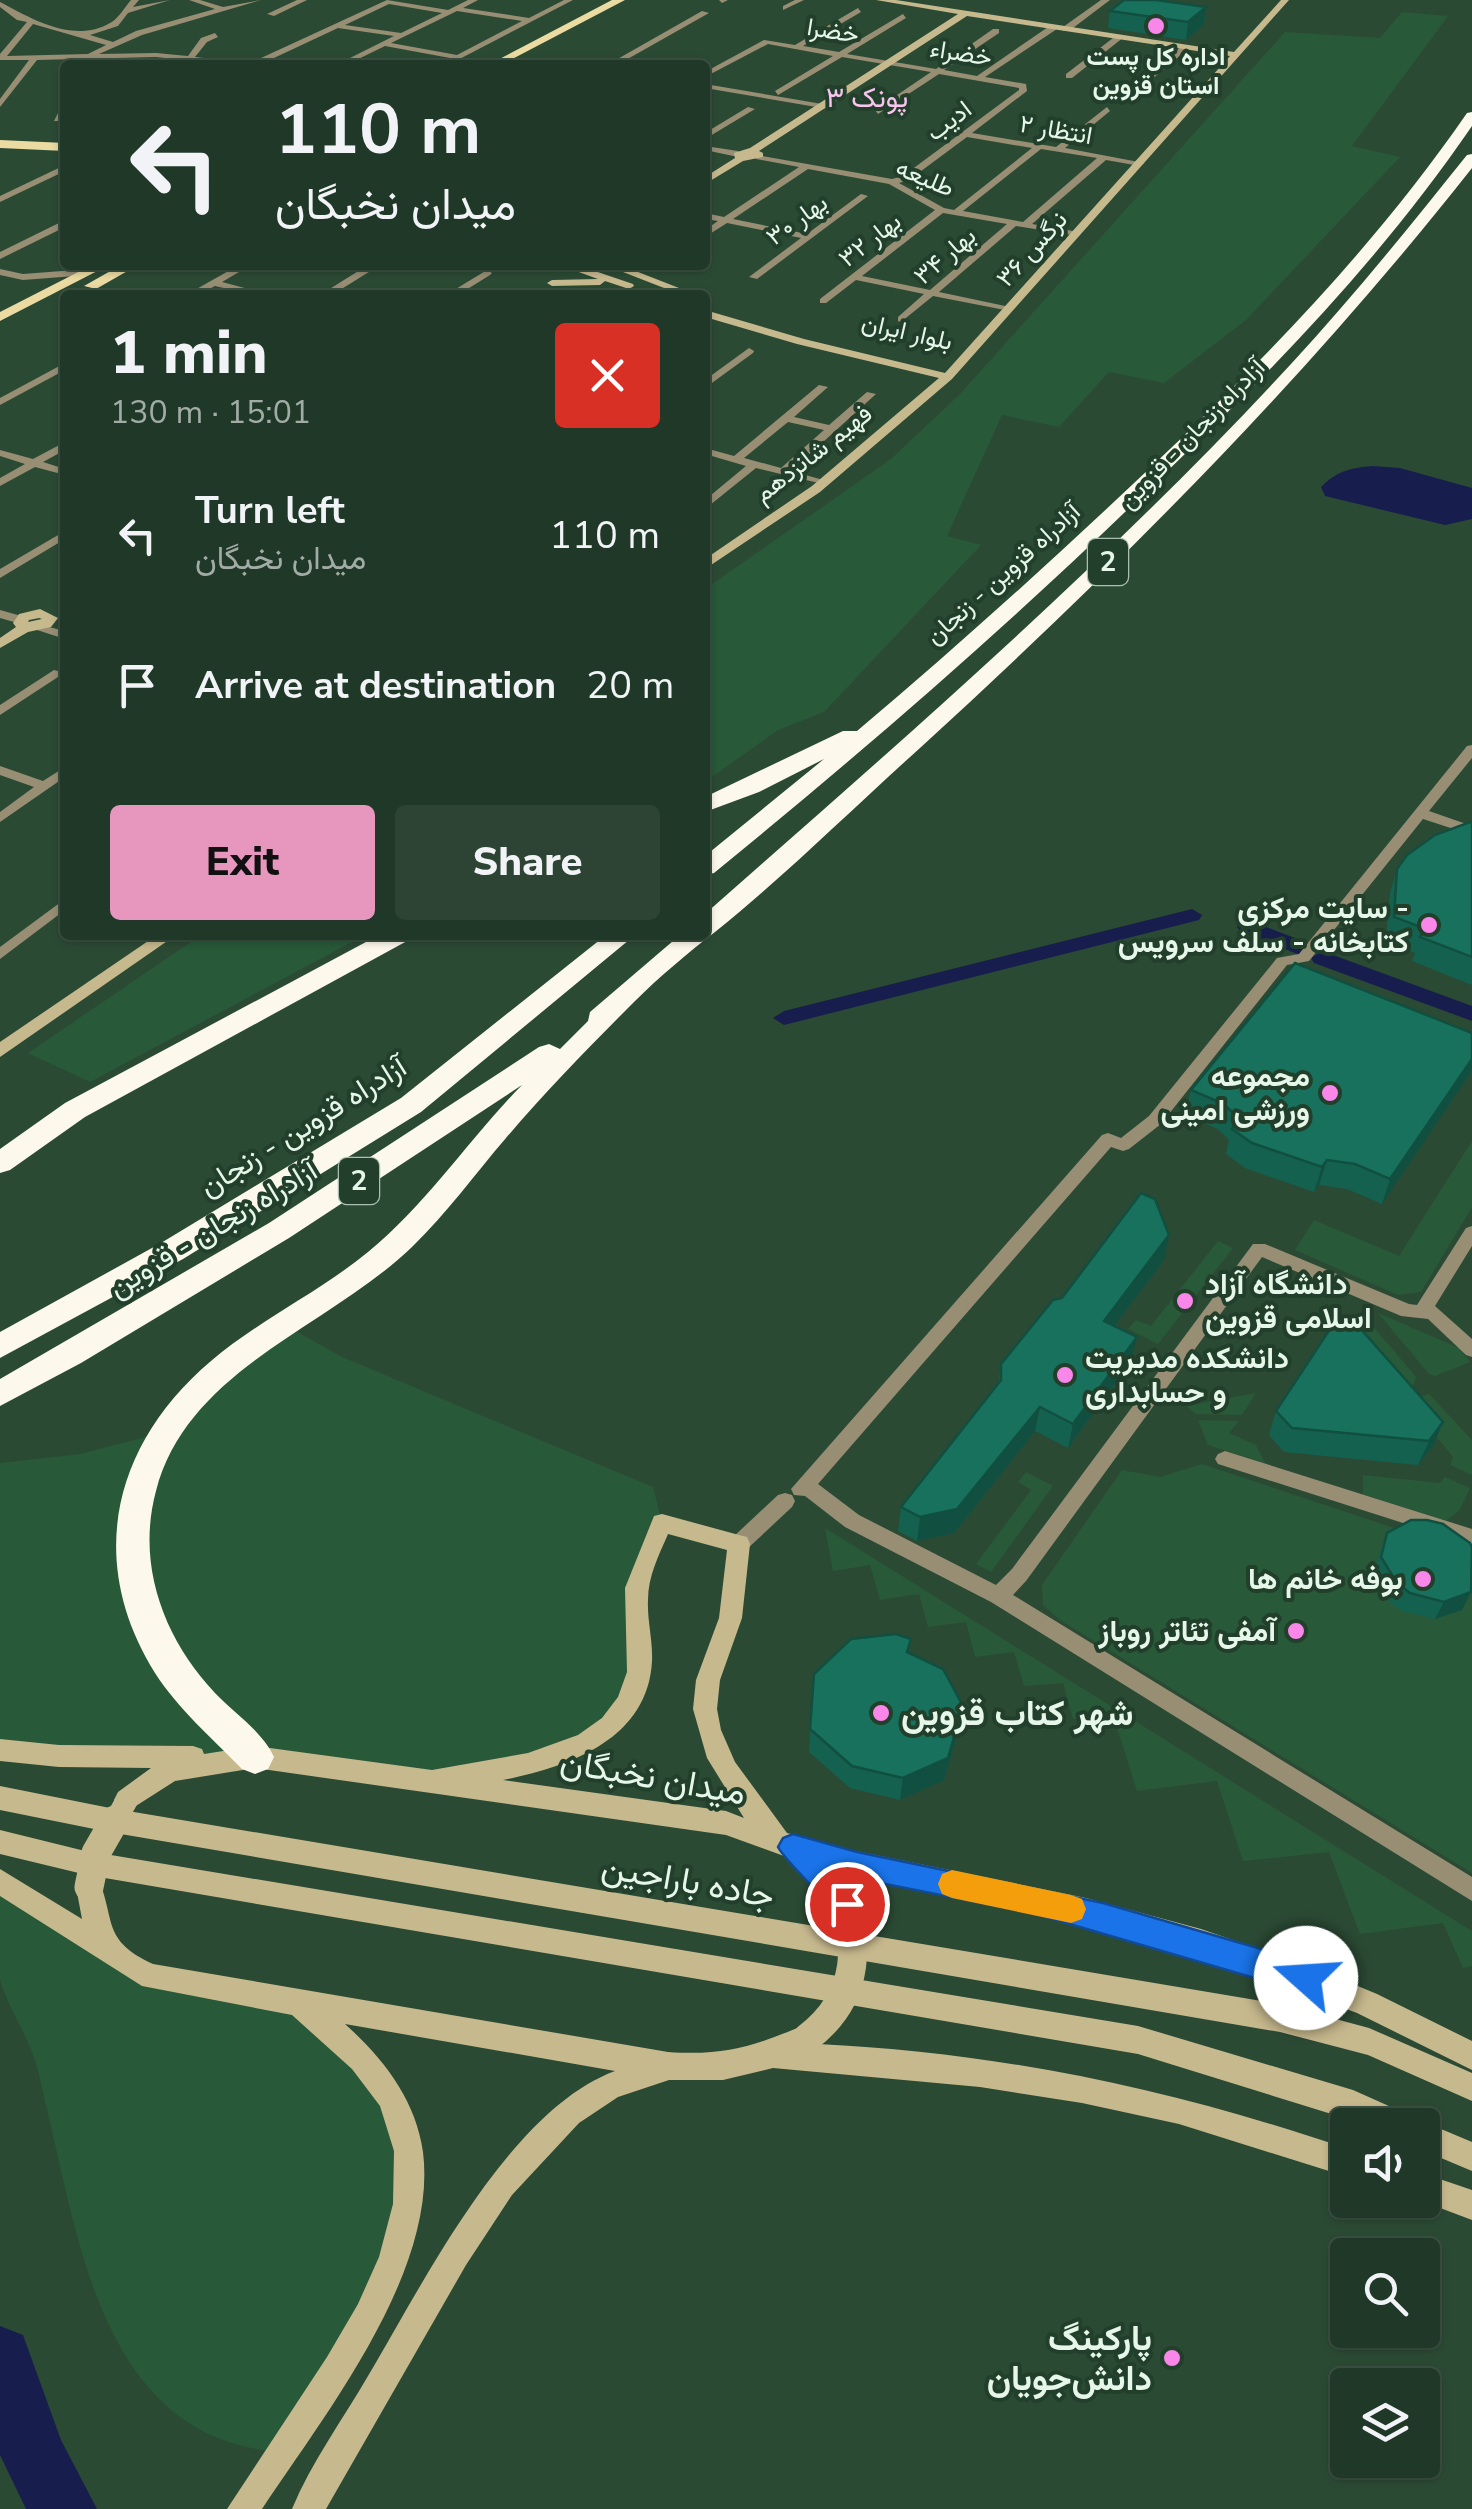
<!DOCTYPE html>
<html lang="en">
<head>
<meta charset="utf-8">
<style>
	:root { --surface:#203827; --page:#2d4333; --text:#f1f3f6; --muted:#a2aca7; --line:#3d5244; --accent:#e797bd }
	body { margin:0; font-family:"Nunito Sans",Vazirmatn,sans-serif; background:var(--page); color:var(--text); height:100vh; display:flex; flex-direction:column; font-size:38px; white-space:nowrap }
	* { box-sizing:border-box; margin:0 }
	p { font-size:32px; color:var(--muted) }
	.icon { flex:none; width:55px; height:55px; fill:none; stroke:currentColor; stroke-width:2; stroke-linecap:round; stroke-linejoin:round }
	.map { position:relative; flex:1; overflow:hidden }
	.panel { position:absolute; left:60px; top:290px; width:650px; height:650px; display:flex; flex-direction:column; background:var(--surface); border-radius:10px; box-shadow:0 2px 8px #0004,0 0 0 2px var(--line) }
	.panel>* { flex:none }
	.top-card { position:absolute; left:60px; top:60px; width:650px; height:210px; border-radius:10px; box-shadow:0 2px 8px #0004,0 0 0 2px var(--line); background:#203827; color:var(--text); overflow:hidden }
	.controls { position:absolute; left:1330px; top:2108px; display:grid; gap:20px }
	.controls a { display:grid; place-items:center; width:110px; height:110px; border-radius:10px; background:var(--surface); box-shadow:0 2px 8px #0004,0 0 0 2px var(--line); font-size:50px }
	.pin { position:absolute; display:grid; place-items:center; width:85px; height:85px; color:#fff; margin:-42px; border:5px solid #fff; border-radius:50%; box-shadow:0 2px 10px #0007 }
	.me { position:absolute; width:110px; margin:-55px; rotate:289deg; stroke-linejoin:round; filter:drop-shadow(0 0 8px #0008) }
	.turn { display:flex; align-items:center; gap:35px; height:210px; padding:0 50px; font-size:45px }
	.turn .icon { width:130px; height:130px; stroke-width:2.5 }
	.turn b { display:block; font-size:70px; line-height:85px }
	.round { display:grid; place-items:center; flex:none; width:105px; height:105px; border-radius:10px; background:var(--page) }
	.overview { display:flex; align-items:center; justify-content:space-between; height:170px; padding:0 50px }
	h1 { font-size:60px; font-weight:800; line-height:75px }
	.cta { display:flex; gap:20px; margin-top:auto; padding:20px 50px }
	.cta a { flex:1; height:115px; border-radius:10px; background:var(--accent); color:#111; font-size:40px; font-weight:800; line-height:115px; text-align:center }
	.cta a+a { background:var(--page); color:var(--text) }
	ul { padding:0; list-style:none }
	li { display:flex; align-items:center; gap:30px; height:150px; padding:0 50px }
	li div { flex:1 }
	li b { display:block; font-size:38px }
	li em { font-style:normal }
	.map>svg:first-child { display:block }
</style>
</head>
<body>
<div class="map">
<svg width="1472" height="2509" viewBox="0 0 1472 2509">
	<rect width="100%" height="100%" fill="#2b4a34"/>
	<g fill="#285939">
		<path d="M1402 12 1448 16 1352 146 1400 157 1246 320 1164 383 1109 372 1059 427 1002 415 947 536 981 545 824 712 778 730 705 782V589L891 459 960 394 1285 32 1380 38Z"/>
		<path d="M201 935H365L90 1082 28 1053Z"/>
		<path d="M1472 1141V1207L1421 1292 1398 1295 1295 1250 1314 1220 1399 1256Z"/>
		<path d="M1218 1241 1233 1248 1158 1344 1128 1329 1136 1320 1151 1326Z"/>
		<path d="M1361 1312 1416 1377 1412 1388 1338 1327Z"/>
		<path d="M1378 1313 1459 1348 1470 1362 1435 1376 1429 1374Z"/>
		<path d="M285 1325 342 1357 653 1487 662 1523 643 1570 639 1675 586 1744 437 1780 0 1750V1463L80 1454 162 1433Z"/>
		<path d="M1256 1393 1242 1415 1196 1414 1186 1406Z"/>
		<path d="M1429 1394 1472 1440V1475L1450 1465 1453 1457 1407 1401Z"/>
		<path d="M1198 1420 1239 1421 1229 1433 1256 1445 1265 1463 1208 1445Z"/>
		<path d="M1202 1464 1472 1554V1873L1060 1620 1043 1605 1042 1585 1122 1470 1160 1477Z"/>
		<path d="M1026 1472 1053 1486 991 1572 976 1564 1031 1490 1018 1482Z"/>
		<path d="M1363 1475 1440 1483 1445 1477 1470 1488 1459 1511 1446 1521 1363 1494Z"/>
		<path d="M825 1528 1472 1931V1966L1463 1968 1443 1923 1360 1934 1329 1852 1243 1861 1217 1781 1137 1791 1113 1715 1073 1719 1063 1683 1024 1686 1014 1652 975 1657 966 1622 928 1627 919 1594 880 1600 870 1565 833 1571Z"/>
		<path d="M0 1881 122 1965 297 2002 393 2101 406 2219 280 2452C101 2439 79 2238 45 2101 41 2084 38 2066 31 2050 22 2027 7 2003 0 1980 0 1960 0 1905 0 1881Z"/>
	</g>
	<path fill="#171e4d" d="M1372 466 1400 468 1472 488V519L1445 525 1325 496 1321 487C1337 471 1350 468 1372 466Z"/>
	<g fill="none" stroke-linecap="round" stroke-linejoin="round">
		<g fill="#171e4d" fill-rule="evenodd">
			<path d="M1192 909 1202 915 1199 920 784 1025 773 1018 784 1011Z"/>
			<path d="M1248 920 1308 943 1311 948 1300 955 1241 932 1237 927 1241 922Z"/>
			<path d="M1322 951 1472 1006V1021L1314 963 1311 958Z"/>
		</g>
		<path fill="#171e4d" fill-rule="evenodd" d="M0 2326 23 2335 61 2440 97 2509H26L0 2455Z"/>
		<g fill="#978e74" fill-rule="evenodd">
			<path d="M131 0H139L133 7 170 0 128 13 118 26 90 35 113 42 136 31 215 9 189 0H200L223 7 261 0 142 35 99 54 156 53 188 56 201 38 215 33 218 37 207 42 195 57 250 63 387 0 448 10 468 0H478L463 8 529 18 564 0H573L448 65H438L450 58 385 46 346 65H336L394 36 338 28 259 65H227L156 57 37 60 0 107V99L29 60H0V54L27 22 17 20 0 7V2C32 19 74 44 110 23 118 19 125 7 131 0ZM389 4 442 13 401 33 345 25ZM457 11 522 21 457 55 391 43ZM33 24 106 45 88 54 7 56Z"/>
			<path d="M297 0H307L274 16 267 14Z"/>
			<path d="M719 0H728L722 3Z"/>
			<path d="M795 0H804L783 10V6Z"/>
			<path d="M1101 0H1110L1069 31H1063V27Z"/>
			<path d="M858 8 861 12 803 46 839 52 903 14 906 18 847 54 936 69 993 29H999V33L944 70 977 76 1051 25H1057V29L985 77 1026 84 1027 91 972 133 1056 147 1107 107 1110 111 1065 148 1144 163 1140 166 1106 160 1032 224 1079 232V236L1016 226 939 292 1010 307V311L933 296 901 322 898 321V317L924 294 856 280 826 303H820V299L935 210 889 184 808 169 733 219 807 234 861 194 868 196 757 279 749 277 801 238 727 223 705 237V230L718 221 705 219V213L724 217 799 167 756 159V155L892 179 903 176 1019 90V88L939 74 878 114 875 110 931 72 842 57 778 95 775 91 833 56 768 44 705 77V72L764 40 795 45ZM967 137 1032 148 954 210 944 208 899 183 909 180ZM1041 149 1097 158 1023 222 963 211ZM943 213 1007 224 930 290 862 276Z"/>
			<path d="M702 11 709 13 617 65H607Z"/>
			<path d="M1117 35 1124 37 1072 78H1066V74Z"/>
			<path d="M1183 45 1190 47 1131 97H1125V93Z"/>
			<path d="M519 62 580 63 584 65H516Z"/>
			<path d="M705 84 822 104 826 106 822 108 705 88Z"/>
			<path d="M62 105H65V113L60 121H54Z"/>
			<path d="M748 107 755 109 705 139V133Z"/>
			<path d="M705 146 738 151 742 154 738 157 705 150Z"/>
			<path d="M65 165V171L0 202V196Z"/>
			<path d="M65 220V227L0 259V252Z"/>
			<path d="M239 265H251L222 282 271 295H254L215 286 198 295H186Z"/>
			<path d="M368 265H380L332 295H320Z"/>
			<path d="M0 269 23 274 88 269 93 272 88 275 23 280 0 275Z"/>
			<path d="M487 270 492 273 490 275 458 295H446Z"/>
			<path d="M749 348 754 351 753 353 705 388V380Z"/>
			<path d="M65 363V370L0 405V398Z"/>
			<path d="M819 385 828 387 794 417 829 425 867 392 876 394 791 471 827 481V485L756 468 705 509V500L746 466 705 454V448L734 456ZM788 422 824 430 781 468 744 458Z"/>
			<path d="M65 442V450L43 462 65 469V475L35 467 0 486V478L25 464 0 456V450L33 459Z"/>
			<path d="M65 531V539L0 578V569Z"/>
			<path d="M0 610 25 617 27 620 21 624 0 618Z"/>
			<path d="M37 624 65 631V639L37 630Z"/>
			<path d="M54 670 58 671V677L0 715V705Z"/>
			<path d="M1472 745V758L1429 811 1472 826V835L1423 819 1309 961 1287 965 1161 1124 1129 1149 1123 1151 1111 1147 818 1484 859 1515 996 1585 1012 1569 1253 1244H1265L1409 1304 1417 1305 1466 1228 1472 1226V1246L1435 1306 1472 1339V1357L1466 1355 1428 1319 1401 1316 1262 1257 1026 1581 1013 1595 1472 1877V1901L991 1602 845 1527 805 1496 794 1495 791 1489 1102 1135 1108 1133 1121 1138 1149 1116 1277 958 1299 954 1467 746Z"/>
			<path d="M0 766 43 781 65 767V777L0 822V812L34 787 0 775Z"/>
			<path d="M65 899V910L0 959V947Z"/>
			<path d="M1225 1451 1472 1529V1545L1218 1464 1215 1459 1218 1454Z"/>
			<path d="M785 1493 792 1495 795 1501 792 1507 746 1550 739 1552 732 1550 729 1544 732 1538 778 1495Z"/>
		</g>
		<g fill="#c7b98e" fill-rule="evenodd">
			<path d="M876 0H896L1234 52 1281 0H1289L952 379 820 492 705 569V559L812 486 939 378 797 344 705 317V310L804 339 945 373 1230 56 967 16 759 151 763 153V157L743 161 705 184V177L735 158 734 153 750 148 958 14Z"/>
			<path d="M605 265H620L697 295H682Z"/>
			<path d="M580 266 633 284 634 286 629 289 605 281 600 285 552 286 547 283 552 280 598 279 576 271 575 269Z"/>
			<path d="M40 609 58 618 51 627 28 632 0 648V638L16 627 13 623 19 614ZM39 618 42 619 28 622 29 620Z"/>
			<path d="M157 935H176L0 1057V1042Z"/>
			<path d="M662 1514 739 1535 747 1537 750 1544 742 1618 720 1680 717 1709 721 1730 735 1762 787 1833 856 1851 1086 1898 1201 1929 1312 1967 1377 1994 1472 2041V2070L1357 2013 1201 1955 1086 1924 839 1871 846 1883 842 1892 833 1895 824 1892 784 1856 726 1835 255 1768 175 1781 128 1811 1280 2004 1369 2028 1472 2073V2101L1368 2055 1280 2032 109 1832 0 1810V1786L125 1811 118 1808 114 1800 118 1792 151 1768 59 1767 0 1761V1739L59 1745 193 1746 202 1749 204 1754 255 1746 432 1770 528 1753 578 1735 602 1718 618 1697 627 1672 625 1588 654 1516ZM668 1534 727 1550 719 1618 696 1680 693 1709 707 1758 744 1818 726 1811 503 1780C568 1767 648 1740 652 1661 653 1640 647 1620 648 1600 648 1576 659 1555 668 1534Z"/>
			<path d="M0 1830 81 1850 1138 2026 1353 2090 1409 2115 1413 2125 1422 2121 1472 2142V2171L1422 2150V2125H1367L1138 2054 93 1876 98 1878C116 1920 101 1940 153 1964L668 2052C727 2056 754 2046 807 2024L817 2028 821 2038 818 2044C1003 2053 1172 2089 1348 2149V2177L1179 2124 1082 2103 980 2087 773 2068 723 2080H669L618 2097 579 2123 512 2195 466 2265 326 2509H292C311 2463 343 2419 368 2376 424 2282 509 2110 615 2071L345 2024C383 2058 416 2100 423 2152 438 2272 325 2414 262 2509H227L327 2357 358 2304 379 2257 393 2204 394 2151 380 2106 352 2069 292 2015 142 1986 0 1896V1869L82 1919 76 1887 80 1878 87 1875 0 1854Z"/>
			<path d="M1422 2173 1472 2190V2220L1419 2200H1422Z"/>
		</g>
		<g fill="#ebdaa2" fill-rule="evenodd">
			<path d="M612 0H625L501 65H488Z"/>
			<path d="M0 140 65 143V151L0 148Z"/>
			<path d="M92 265H109L0 321V312Z"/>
			<path d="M121 265H138L96 289 84 286Z"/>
		</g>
		<g fill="#fcf8eb" fill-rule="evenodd">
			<path d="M1472 112V126C1382 258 1271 372 1156 482 1015 620 866 749 714 873L705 875V856L824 759 759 792 705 812V797L843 731H857C958 646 1055 558 1150 468 1266 358 1376 245 1467 113Z"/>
			<path d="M1472 154V168C1306 379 1118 567 920 748 852 809 786 875 715 932 690 951 658 978 634 1002 591 1045 546 1091 506 1138 475 1174 447 1213 413 1246 330 1327 188 1368 156 1491 136 1565 164 1639 215 1693 234 1713 262 1731 274 1757L268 1769 255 1774 242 1769C212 1738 178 1709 155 1673 85 1561 113 1444 211 1361 259 1320 318 1293 368 1252 427 1204 469 1139 522 1085L289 1238 81 1363 0 1406V1379L269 1223 539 1047 549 1044 560 1049 588 1021 590 1012 680 935H705V914C906 737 1109 561 1291 364 1353 297 1410 226 1467 155Z"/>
			<path d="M379 935H411L407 941 85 1117 10 1170 0 1173V1149L65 1103Z"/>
			<path d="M606 935H635L421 1112 183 1259 0 1358V1332L161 1243 401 1098Z"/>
		</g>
		<path stroke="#c7b98e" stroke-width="22" d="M114 1823 127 1800"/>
		<g stroke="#c7b98e" stroke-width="29">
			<path d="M89 1887 96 1853 115 1820"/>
			<path d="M807 2038C860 1998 864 1939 833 1883"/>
		</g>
	</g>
	<g fill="#15614f">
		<path d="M1206 7 1204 24 1186 40 1108 28 1110 11Z"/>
		<path d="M1472 823V985L1412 961 1415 953 1386 941 1390 893 1397 869Z"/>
		<path d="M1472 1033 1382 1204 1347 1189 1319 1185 1314 1192 1245 1168 1226 1154 1229 1140 1218 1129 1185 1115 1191 1090Z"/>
		<path d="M1164 1260 1114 1326 1131 1361 1068 1448 1035 1431 954 1533 917 1541 898 1531 901 1507 998 1384 1001 1364Z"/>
		<path d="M1276 1411 1443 1422 1433 1446 1418 1465 1284 1452 1269 1435Z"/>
		<path d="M1387 1533 1462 1610 1435 1619 1402 1611 1389 1601 1374 1575 1380 1551Z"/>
		<path d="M911 1639 909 1652 959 1729 944 1780 900 1800 850 1788 809 1752 814 1674Z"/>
	</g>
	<g fill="#114f40">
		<path d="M1206 7 1204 24 1186 40 1188 22Z"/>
		<path d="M1472 1059V1071L1382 1204 1390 1179Z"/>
		<path d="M1327 1160 1319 1185 1314 1192 1322 1167Z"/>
		<path d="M1169 1235 1164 1260 1099 1346 1104 1321Z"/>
		<path d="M1137 1337 1131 1361 1068 1448 1073 1424Z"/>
		<path d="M1040 1407 1035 1431 954 1533 917 1541 920 1517Z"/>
		<path d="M1443 1422 1433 1446 1418 1465 1429 1441Z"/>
		<path d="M1471 1592 1462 1610 1435 1619 1444 1602Z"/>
		<path d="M963 1706 959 1729 944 1780 900 1800 903 1778Z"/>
	</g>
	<g fill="#18715c" stroke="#114f40" stroke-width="2.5">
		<path d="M1124 0H1156L1206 7 1188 22 1110 11Z"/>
		<path d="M1470 822 1472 823V957L1420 937 1426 929 1394 917 1397 869 1407 855 1435 835Z"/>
		<path d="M1295 963 1472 1033V1059L1390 1179 1355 1164 1327 1160 1322 1167 1252 1143 1232 1129 1239 1119 1224 1104 1191 1090Z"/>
		<path d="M1141 1193 1155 1199 1169 1235 1104 1321 1137 1337 1073 1424 1040 1407 957 1509 920 1517 901 1507 1001 1380V1364L1053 1300 1062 1298Z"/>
		<path d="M1332 1326 1359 1327 1443 1422 1429 1441 1292 1428 1276 1411Z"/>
		<path d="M1411 1520H1427L1443 1524 1470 1543 1472 1547 1471 1592 1444 1602 1410 1593 1397 1583 1381 1557 1387 1533Z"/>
		<path d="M896 1634 911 1639 907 1652 943 1669 963 1706 948 1758 903 1778 852 1766 810 1729 814 1674 851 1639Z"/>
	</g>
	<path fill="#1a73e8" stroke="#114b97" stroke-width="2.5" d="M793 1834 857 1852 1103 1903 1306 1962 1317 1967 1321 1978 1317 1988 1306 1993 1032 1913 845 1876 862 1904 857 1914 847 1918C838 1915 783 1857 778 1847L783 1838Z"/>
	<path fill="#f59e0b" d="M952 1870 1071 1895 1082 1899 1086 1909 1082 1919 1071 1923 952 1898 942 1894 938 1884 942 1874Z"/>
	<g fill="#f987e9" stroke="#213f2a" stroke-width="4">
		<circle cx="1156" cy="26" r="10"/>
		<circle cx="1429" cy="925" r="10"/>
		<circle cx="1330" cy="1093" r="10"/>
		<circle cx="1185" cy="1301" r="10"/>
		<circle cx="1065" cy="1375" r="10"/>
		<circle cx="1423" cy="1579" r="10"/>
		<circle cx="1296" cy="1631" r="10"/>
		<circle cx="881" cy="1713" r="10"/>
		<circle cx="1172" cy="2358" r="10"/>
	</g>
	<g text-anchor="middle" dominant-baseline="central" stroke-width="8" stroke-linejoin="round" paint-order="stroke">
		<g font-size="25" fill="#e6f7ea" stroke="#213f2a">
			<text transform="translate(833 31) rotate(9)">خضرا</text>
			<text transform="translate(961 53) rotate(9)">خضراء</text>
			<text transform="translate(949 121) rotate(-37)">ادیب</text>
			<text transform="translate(1056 130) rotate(10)">انتظار ۲</text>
			<text transform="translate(925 178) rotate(23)">طلیعه</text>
			<text transform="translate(797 220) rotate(-36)">بهار ۳۰</text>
			<text transform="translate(870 240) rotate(-38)">بهار ۳۲</text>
			<text transform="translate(1032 249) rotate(-48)">نرگس ۳۶</text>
			<text transform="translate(945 256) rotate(-41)">بهار ۳۴</text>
			<text transform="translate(907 332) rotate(13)">بلوار ایران</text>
			<text transform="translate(1192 434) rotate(-46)">آزادراه زنجان - قزوین</text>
			<text transform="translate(813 454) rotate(-38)">فهیم شانزدهم</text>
			<text transform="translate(1003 574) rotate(-42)">آزادراه قزوین - زنجان</text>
		</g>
		<g font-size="25" font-weight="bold" fill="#e6f7ea" stroke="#213f2a">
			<text x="1156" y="57">اداره کل پست<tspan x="1156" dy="29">استان قزوین</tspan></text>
		</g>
		<g font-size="28" fill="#f9c5ef" stroke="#213f2a">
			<text x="867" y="98">پونک ۳</text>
		</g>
		<g fill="#213f2a" stroke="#abc0b0" stroke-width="2.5">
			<rect x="1088" y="539" width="40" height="46" rx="8"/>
			<rect x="339" y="1158" width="40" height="46" rx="8"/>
		</g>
		<g font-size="28" font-weight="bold" fill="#e6f7ea">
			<text x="1108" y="562">2</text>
			<text x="359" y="1181">2</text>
		</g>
		<g font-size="30" font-weight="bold" fill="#e6f7ea" stroke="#213f2a" text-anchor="end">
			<text x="1409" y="908">سایت مرکزی -<tspan x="1409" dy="34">کتابخانه - سلف سرویس</tspan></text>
			<text x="1310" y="1076">مجموعه<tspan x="1310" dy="34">ورزشی امینی</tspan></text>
			<text x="1205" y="1284" text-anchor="start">دانشگاه آزاد<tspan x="1205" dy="34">اسلامی قزوین</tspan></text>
			<text x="1085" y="1358" text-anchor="start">دانشکده مدیریت<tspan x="1085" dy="34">و حسابداری</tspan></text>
			<text x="1403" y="1579">بوفه خانم ها</text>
			<text x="1276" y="1631">آمفی تئاتر روباز</text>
		</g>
		<g font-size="30" fill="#e6f7ea" stroke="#213f2a">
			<text transform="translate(303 1127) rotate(-32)">آزادراه قزوین - زنجان</text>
			<text transform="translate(213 1229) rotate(-31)">آزادراه زنجان - قزوین</text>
		</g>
		<g font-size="35" font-weight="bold" fill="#e6f7ea" stroke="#213f2a" text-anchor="start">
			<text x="901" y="1713">شهر کتاب قزوین</text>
			<text x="1152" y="2338" text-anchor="end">پارکینگ<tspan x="1152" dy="40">دانش‌جویان</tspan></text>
		</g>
		<g font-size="35" fill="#e6f7ea" stroke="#213f2a">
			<text transform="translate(653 1777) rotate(10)">میدان نخبگان</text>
			<text transform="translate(688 1881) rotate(10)">جاده باراجین</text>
		</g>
	</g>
</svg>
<div class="controls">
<a><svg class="icon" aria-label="sound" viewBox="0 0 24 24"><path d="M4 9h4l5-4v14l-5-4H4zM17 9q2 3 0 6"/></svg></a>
<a><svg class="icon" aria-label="search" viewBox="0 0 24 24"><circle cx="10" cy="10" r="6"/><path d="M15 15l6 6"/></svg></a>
<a><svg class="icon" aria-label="layers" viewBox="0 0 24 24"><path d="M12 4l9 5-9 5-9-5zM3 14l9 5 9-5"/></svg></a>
</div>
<div class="pin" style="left:847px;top:1904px;background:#d93025"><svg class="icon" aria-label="arrive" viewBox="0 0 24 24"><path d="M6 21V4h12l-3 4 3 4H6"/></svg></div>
<svg class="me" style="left:1306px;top:1978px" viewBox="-20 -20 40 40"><circle r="19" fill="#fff"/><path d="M0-13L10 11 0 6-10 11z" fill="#1a73e8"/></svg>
<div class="top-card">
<div class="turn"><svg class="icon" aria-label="left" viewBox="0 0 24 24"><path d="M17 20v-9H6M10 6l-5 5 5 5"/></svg><div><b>110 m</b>میدان نخبگان</div></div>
</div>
<section class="panel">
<div class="overview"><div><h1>1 min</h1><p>130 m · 15:01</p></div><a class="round" style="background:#d93025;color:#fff"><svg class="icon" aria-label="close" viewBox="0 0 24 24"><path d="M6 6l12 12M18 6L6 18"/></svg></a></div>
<ul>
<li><svg class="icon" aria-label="left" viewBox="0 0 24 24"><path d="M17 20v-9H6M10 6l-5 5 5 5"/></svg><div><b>Turn left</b><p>میدان نخبگان</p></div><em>110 m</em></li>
<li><svg class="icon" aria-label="arrive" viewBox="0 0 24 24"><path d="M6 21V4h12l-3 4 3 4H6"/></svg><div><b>Arrive at destination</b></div><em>20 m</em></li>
</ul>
<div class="cta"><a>Exit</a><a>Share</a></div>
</section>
</div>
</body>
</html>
